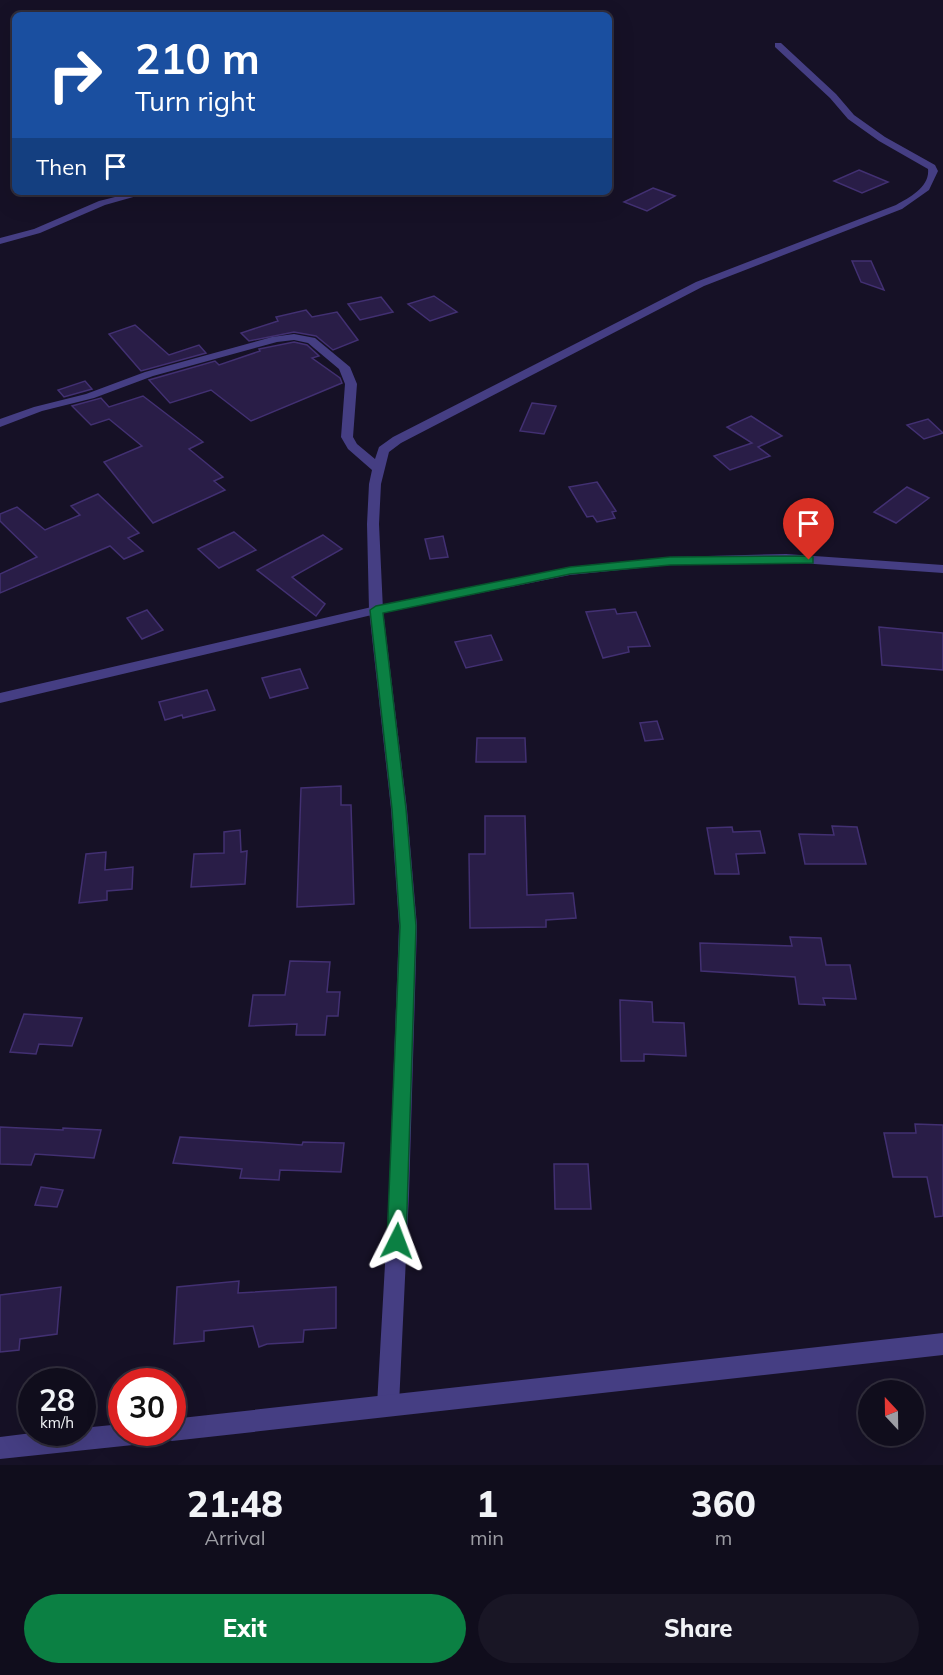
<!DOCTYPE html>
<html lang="en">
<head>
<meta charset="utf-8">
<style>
	:root { --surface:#100d1c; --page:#191625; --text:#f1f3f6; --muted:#9c9ca3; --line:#302d3b; --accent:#0b8043 }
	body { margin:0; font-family:Mulish,sans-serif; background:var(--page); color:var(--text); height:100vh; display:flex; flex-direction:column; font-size:22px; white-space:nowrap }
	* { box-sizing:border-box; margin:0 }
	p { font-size:20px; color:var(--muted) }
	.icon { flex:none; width:33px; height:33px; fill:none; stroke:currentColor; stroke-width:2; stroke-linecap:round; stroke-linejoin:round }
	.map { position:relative; height:1465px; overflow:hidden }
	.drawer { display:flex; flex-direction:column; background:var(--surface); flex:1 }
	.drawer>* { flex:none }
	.guide { position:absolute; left:12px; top:12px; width:600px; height:183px; border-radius:9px; box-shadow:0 6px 24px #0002,0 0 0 2px var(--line); background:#1a4fa0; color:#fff; overflow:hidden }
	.needle { width:39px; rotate:338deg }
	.fabs { position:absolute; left:858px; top:1380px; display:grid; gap:12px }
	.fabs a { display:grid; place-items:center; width:66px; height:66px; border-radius:50%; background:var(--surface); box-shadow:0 6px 24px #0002,0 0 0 2px var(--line); font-size:30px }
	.speed { position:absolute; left:18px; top:1368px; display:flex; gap:12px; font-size:30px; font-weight:700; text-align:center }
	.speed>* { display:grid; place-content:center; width:78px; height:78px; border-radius:50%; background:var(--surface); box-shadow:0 6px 24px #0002,0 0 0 2px var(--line); line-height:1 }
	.speed small { font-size:15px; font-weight:400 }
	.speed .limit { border:9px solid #d22; background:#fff; color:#111 }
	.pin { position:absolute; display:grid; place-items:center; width:51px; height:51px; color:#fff; margin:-62px -26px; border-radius:50% 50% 50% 0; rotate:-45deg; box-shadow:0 0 6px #0007 }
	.pin .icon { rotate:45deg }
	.me { position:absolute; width:66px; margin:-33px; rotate:3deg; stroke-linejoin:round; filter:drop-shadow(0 0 4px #0008) }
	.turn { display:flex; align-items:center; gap:21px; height:126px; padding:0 24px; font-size:27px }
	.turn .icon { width:78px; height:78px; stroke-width:2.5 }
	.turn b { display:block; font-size:42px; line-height:51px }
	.then { display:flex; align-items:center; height:57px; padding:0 24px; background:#0003; gap:12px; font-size:22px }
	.eta { display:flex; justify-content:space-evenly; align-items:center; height:102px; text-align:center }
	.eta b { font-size:36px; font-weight:800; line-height:42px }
	.action { display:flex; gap:12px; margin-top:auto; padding:12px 24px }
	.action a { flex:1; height:69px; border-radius:36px; background:var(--accent); color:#fff; font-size:24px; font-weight:800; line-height:69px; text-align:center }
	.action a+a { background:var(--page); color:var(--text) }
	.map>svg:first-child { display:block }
</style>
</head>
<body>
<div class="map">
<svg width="943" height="1465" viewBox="0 0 943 1465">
	<rect width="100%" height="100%" fill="#161126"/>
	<g fill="#291d47" stroke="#423072" stroke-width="1.5">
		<path d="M859 170 888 182 862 193 834 181Z"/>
		<path d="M653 188 675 196 647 211 624 202Z"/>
		<path d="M852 261H871L884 290 861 282Z"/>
		<path d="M434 296 457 312 430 321 408 304Z"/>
		<path d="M381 297 393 312 360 320 348 304Z"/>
		<path d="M306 310 312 317 337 312 358 340 333 350 316 336 294 332 249 341 241 333 278 321 276 317Z"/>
		<path d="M135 325 169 355 199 345 206 353 141 371 109 334Z"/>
		<path d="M294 342 307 345 319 356 312 358 340 378 342 383 251 421 211 390 170 403 149 380 215 361 219 365 260 351 259 349Z"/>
		<path d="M85 381 92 389 64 397 58 390Z"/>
		<path d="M143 396 203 442 189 449 223 477 214 481 225 490 153 523 104 462 142 446 109 419 91 425 72 406 101 398 109 407Z"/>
		<path d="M532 403 556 406 544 434 520 431Z"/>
		<path d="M751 416 782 436 758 447 770 456 730 470 714 456 752 443 727 427Z"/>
		<path d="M928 419 943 433 924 439 907 425Z"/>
		<path d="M597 482 616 511 612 512 615 518 597 522 593 516 587 517 569 487Z"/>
		<path d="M907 487 929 498 896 523 874 512Z"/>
		<path d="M98 494 139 533 128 538 143 551 124 559 110 546 0 593V574L37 557 0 521V514L17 507 45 530 80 515 71 506Z"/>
		<path d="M234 532 256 550 219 568 198 549Z"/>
		<path d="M323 535 342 549 292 577 325 604 316 616 257 570Z"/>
		<path d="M443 536 448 557 430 559 425 539Z"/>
		<path d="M615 609 617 614 636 612 650 646 628 647 629 652 603 658 586 612Z"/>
		<path d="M147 610 163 630 142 639 127 618Z"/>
		<path d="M879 627 943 633V670L882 665Z"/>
		<path d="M491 635 502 660 466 668 455 642Z"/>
		<path d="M300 669 308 688 270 698 262 678Z"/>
		<path d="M207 690 215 710 183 718 182 715 165 720 159 702Z"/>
		<path d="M657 721 663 739 645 741 640 723Z"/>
		<path d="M477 738H525L526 762H476Z"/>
		<path d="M341 786V805H351L354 904 297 907 301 788Z"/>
		<path d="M485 816H525L527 895 573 893 576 918 546 920V927L470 928 469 854H485Z"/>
		<path d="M832 826 857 827 866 864H805L799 834 834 835Z"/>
		<path d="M732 827 733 832 760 831 765 853 736 854 739 874H715L707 828Z"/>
		<path d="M240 830 241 852 247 851 245 884 191 887 194 854 224 853V832Z"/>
		<path d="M106 852 105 870 133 867 132 889 107 891V900L79 903 86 854Z"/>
		<path d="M790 937 821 938 826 965H850L856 999 823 998 825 1005 799 1004 795 977 701 971 700 943 792 946Z"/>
		<path d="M290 961 330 962 327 992H340L338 1016H327L325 1035H296L297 1024 249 1026 253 995H285Z"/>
		<path d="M620 1000 652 1002 653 1022 684 1023 686 1056 644 1054V1061H621Z"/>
		<path d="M24 1014 82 1018 72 1046 39 1044 36 1054 10 1052Z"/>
		<path d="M915 1124 943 1125V1216L935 1217 927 1177H893L884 1133H916Z"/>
		<path d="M0 1127 63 1130V1128L101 1130 94 1158 35 1154 31 1165 0 1164Z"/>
		<path d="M180 1137 302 1145 303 1142 344 1143 341 1172 280 1170 279 1180 240 1178 242 1169 173 1163Z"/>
		<path d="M554 1164H588L591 1209H555Z"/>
		<path d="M41 1187 63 1190 57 1207 35 1205Z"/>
		<path d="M239 1281 238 1293 336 1287V1328L304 1330 303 1342 267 1344 259 1347 253 1326 204 1331V1341L174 1344 177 1287Z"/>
		<path d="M61 1287 57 1334 20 1339 19 1350 0 1352V1295Z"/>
	</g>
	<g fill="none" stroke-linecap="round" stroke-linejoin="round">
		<g fill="#453e83" fill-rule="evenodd">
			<path d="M775 43H781L836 94 854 115 885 137 935 165 938 171 929 190 902 209 704 286 401 443 389 452 381 484 379 524 383 610 407 809 417 926 409 1194 399 1405 396 1413 388 1416 380 1413 377 1405 389 1194 399 926 391 809 369 610 367 524 369 484 372 470 348 449 341 437 345 384 339 369 308 343 294 340 277 342 153 376 94 398 42 411 0 427V419L34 407 86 394 145 372 272 337 294 334 315 338 350 367 357 384 353 437 357 444 375 459 379 447 393 437 696 282 896 205C910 197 930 187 928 169L879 141 848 119 830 98 775 47Z"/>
			<path d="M135 192H151L105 205 40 233 0 244V238L34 229 99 201Z"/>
		</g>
		<g fill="#453e83" fill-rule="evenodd">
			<path d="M786 554 943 565V573L786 562 670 565 570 575 376 614 0 703V693L376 606 570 567 670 557Z"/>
			<path d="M943 1333V1355L172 1441 164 1438 162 1434 160 1440 152 1443 0 1459V1437L40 1432H82V1428L122 1424V1432H172V1419Z"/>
		</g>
	</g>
	<path fill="#0b8043" stroke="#07532c" stroke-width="1.5" d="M809 556 813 557V563L670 565 570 574 383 613 406 809 416 926 406 1241 403 1247 397 1250 390 1247 387 1241 400 926 392 809 370 610 376 606 570 567 670 557Z"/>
</svg>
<div class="fabs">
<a><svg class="needle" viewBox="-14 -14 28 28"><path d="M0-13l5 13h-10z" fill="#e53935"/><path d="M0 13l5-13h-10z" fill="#9c9ca3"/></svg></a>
</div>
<div class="speed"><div>28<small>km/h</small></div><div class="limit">30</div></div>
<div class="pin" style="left:809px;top:560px;background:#d93025"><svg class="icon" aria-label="arrive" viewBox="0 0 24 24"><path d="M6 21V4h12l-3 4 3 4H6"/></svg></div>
<svg class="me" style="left:397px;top:1241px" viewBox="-20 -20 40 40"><path d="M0-17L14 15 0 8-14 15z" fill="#0b8043" stroke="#fff" stroke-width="4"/></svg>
<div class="guide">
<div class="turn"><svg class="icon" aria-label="right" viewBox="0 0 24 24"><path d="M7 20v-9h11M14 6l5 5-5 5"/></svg><div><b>210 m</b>Turn right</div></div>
<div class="then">Then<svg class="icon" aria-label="arrive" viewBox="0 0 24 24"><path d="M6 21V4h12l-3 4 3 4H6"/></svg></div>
</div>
</div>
<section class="drawer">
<div class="eta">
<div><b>21:48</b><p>Arrival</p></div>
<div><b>1</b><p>min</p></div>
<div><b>360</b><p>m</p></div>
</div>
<div class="action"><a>Exit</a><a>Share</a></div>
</section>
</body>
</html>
